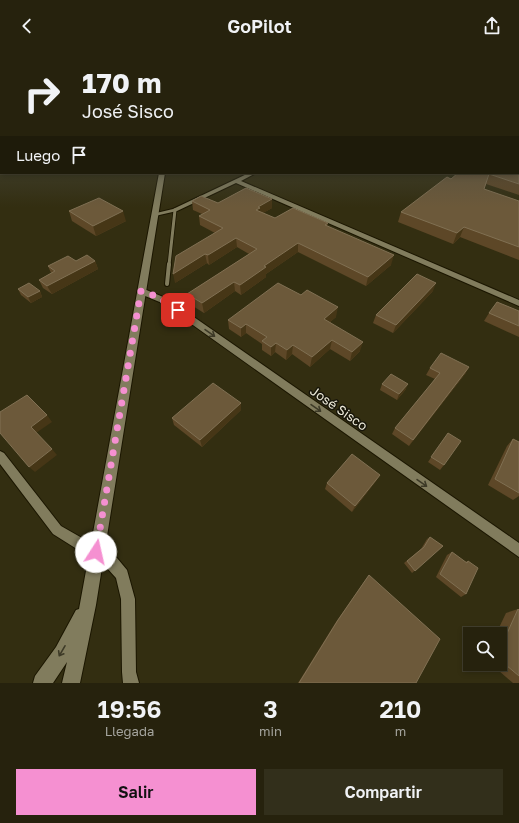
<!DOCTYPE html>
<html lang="es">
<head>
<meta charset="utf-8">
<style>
	:root { --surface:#26220d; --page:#322f1b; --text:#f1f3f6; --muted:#a4a49d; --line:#423f2e; --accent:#f590d1 }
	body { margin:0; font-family:"Golos Text",sans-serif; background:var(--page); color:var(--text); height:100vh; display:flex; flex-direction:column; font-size:15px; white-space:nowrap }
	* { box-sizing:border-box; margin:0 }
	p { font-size:13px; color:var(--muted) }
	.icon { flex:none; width:22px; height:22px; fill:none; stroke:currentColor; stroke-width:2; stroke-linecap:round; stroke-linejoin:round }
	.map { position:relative; height:631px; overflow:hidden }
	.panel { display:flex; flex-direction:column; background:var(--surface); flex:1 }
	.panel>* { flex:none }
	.hud { position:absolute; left:0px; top:0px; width:519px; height:122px; box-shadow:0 2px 6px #0003,0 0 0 1px var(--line); background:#26220d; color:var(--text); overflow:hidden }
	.buttons { position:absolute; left:463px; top:575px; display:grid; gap:8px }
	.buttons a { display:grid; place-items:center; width:44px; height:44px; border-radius:0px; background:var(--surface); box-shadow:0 2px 6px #0003,0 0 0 1px var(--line); font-size:20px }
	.pin { position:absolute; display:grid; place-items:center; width:34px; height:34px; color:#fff; margin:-17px; border-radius:8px; box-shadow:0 2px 6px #0006 }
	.me { position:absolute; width:44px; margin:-22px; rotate:10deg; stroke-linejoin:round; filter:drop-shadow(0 0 3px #0008) }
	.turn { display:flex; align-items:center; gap:14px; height:84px; padding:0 16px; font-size:18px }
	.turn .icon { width:52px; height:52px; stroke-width:2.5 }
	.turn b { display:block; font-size:28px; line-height:34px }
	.then { display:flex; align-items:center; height:38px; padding:0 16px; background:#0003; gap:8px; font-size:15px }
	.eta { display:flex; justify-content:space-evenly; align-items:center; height:68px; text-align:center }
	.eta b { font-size:24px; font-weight:600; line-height:28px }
	.button { display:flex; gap:8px; margin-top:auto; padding:8px 16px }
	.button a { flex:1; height:46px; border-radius:0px; background:var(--accent); color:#111; font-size:16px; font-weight:600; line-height:46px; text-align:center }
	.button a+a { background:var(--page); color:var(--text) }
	header { display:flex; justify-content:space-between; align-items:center; height:52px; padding:0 16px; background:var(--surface); font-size:18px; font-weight:600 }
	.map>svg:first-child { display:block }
</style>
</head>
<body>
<header><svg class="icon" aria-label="back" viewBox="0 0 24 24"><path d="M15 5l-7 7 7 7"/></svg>GoPilot<svg class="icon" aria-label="share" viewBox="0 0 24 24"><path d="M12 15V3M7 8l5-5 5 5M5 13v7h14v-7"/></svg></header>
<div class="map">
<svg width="519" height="631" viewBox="0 0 519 631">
	<rect width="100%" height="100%" fill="#332e11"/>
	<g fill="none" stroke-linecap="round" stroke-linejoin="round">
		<defs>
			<path id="service-far1" d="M169 213 175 158"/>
			<path id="service" d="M167 232 169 212"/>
			<g id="minor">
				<path d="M249 121H256L241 129 519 248V254L236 131 177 159 155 164 152 162 173 157Z"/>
				<path d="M138 237H144L168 247 519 491V505L162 251 138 241Z"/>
				<path d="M0 399 4 401 61 474 117 506 127 518 135 547 136 620 139 631H123L122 620 121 547 116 526 107 516 53 482 0 412Z"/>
			</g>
			<path id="tertiary" d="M159 121H165L96 553 80 631H62L67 610 53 631H33L35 624 56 595 76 558 79 557Z"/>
		</defs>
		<use href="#service-far1" stroke="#1b1600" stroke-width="4.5"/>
		<use href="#service" stroke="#1b1600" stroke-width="6"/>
		<use href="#minor" stroke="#1b1600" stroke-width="2"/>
		<use href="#tertiary" stroke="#1b1600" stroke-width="2"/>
		<use href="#service-far1" stroke="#817c5d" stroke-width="3"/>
		<use href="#service" stroke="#817c5d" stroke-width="4"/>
		<use href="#minor" fill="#817c5d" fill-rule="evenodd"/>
		<use href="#tertiary" fill="#817c5d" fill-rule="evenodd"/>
	</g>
	<g fill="#5d4727">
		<path d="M519 108V143L486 132 484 137 519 149V208L460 185 453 192 398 170 401 160 451 127Z"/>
		<path d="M192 149 272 156 263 161 275 166 328 171 327 174 391 213 366 234 298 200 266 222V225L241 243 235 239 204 261 188 251 187 242 249 202 237 195 209 213 207 211 175 231 215 181 200 173 199 164 202 162 193 158Z"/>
		<path d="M69 159 126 169 96 184 72 169Z"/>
		<path d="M76 209H95L98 217 52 242 43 236 39 228 51 221 48 214Z"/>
		<path d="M18 237 40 239 42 245 31 251 21 243Z"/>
		<path d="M433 239 393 281 373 271 376 263Z"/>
		<path d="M519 259V285L484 269 489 261Z"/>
		<path d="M336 265 330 270 360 299 350 309 330 297 310 315 292 302 286 308 275 300 271 304 262 298V292L246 281 241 285 229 277 228 268Z"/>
		<path d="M469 315 465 322 409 394 392 382 395 376 435 327 426 323 430 316Z"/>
		<path d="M382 332 406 337 397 348 380 338Z"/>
		<path d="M241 358 202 395 174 373 172 366Z"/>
		<path d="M448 381 444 413 440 418 428 410Z"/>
		<path d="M513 387 519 390V444L513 448 488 433 507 394Z"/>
		<path d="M380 423 376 429 352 460 325 437 327 431Z"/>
		<path d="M430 485 443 494 412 521 404 511 421 497 427 487Z"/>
		<path d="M452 500 465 510 468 509 466 542 461 545 436 525 447 503Z"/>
		<path d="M369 523 416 631H298L336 570 366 527Z"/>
		<path d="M518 557 519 558V631H513L491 612H500V582H496L506 561Z"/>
	</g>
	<g fill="#463616">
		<path d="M272 147V156L260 163 256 158 258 155Z"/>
		<path d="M123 159 126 169 96 184 93 174Z"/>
		<path d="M464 175 460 185 453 192 457 181Z"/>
		<path d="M236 186 237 195 209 213 208 203Z"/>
		<path d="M298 191V200L266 222V225L241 243 240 233 264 214Z"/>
		<path d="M205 202 207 211 175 231 173 222Z"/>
		<path d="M394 203 391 213 366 234 368 225Z"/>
		<path d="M95 209 98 217 52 242 47 234Z"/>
		<path d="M234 230 235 239 204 261 202 251Z"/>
		<path d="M436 231 433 239 393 281 396 273Z"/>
		<path d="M40 239 42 245 31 251 28 245Z"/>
		<path d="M338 255 336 265 323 276 324 267Z"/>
		<path d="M246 272V281L241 285V276Z"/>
		<path d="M332 288 330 297 310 315 312 305Z"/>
		<path d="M363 290 360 299 350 309 352 300Z"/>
		<path d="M276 291 275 300 271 304V295Z"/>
		<path d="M293 293 292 302 286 308 287 298Z"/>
		<path d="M469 315 465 322 409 394 413 388Z"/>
		<path d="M408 332 406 337 397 348 399 342Z"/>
		<path d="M241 351V358L202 395 200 388Z"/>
		<path d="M47 363 52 370 36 381 31 375Z"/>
		<path d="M52 397 57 403 35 420 29 415Z"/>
		<path d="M380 423 376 429 352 460 355 454Z"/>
	</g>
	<g fill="#6c593a" stroke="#807053">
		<path d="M518 108H519V132L489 122 484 137 519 149V195L464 175 457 181 401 160 447 125 451 127 458 121H518Z"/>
		<path d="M246 136 272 147 258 155 260 156 256 158 275 166 293 156 328 171 325 173 394 203 368 225 298 191 264 214 266 215 240 233 234 230 202 251 187 242 257 197 236 186 208 203 205 202 173 222 176 204 223 176 199 164 210 158 192 149 201 144 218 151Z"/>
		<path d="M99 146 123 159 93 174 69 159Z"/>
		<path d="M87 203 95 209 47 234 39 228 55 219 48 214 68 204 76 209Z"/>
		<path d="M417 222 436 231 396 273 376 263Z"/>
		<path d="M29 231 40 239 28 245 18 237Z"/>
		<path d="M278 231 301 243 307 238 338 255 324 267 363 290 352 300 332 288 312 305 293 293 287 298 276 291 271 295 262 289 267 285 246 272 241 276 228 268Z"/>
		<path d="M497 250 519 259V274L489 261Z"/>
		<path d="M441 301 469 315 413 388 395 376 440 321 430 316Z"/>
		<path d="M391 322 408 332 399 342 382 332Z"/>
		<path d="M213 331 241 351 200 388 172 366Z"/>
		<path d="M27 343 47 363 31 375 52 397 29 415 0 381V360Z"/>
		<path d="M448 381 461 389 444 413 431 405Z"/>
		<path d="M513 387 519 390V441L495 427Z"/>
		<path d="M352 402 380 423 355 454 327 431Z"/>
		<path d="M430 485 443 494 415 519 407 509 424 495Z"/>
		<path d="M452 500 467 511 468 509 478 516 466 542 440 522Z"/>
		<path d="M369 523 440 587 416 631H299L338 568Z"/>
		<path d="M518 557 519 558V624L500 608V597Z"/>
	</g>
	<defs><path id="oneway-shaft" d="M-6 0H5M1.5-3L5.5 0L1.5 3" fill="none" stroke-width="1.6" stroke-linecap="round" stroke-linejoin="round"/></defs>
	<g stroke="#3d3a27">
		<use href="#oneway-shaft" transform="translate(210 281) rotate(35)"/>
		<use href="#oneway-shaft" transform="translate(316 356) rotate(35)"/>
		<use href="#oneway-shaft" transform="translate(422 431) rotate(35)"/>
		<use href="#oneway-shaft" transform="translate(62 599) rotate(120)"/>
	</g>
	<linearGradient id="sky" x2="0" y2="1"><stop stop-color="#1c1909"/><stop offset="0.43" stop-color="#4a4c43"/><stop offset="1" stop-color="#4a4c43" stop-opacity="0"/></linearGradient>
	<rect width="519" height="155" fill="url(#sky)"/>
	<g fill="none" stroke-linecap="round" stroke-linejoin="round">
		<path stroke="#f590d1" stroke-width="7" stroke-dasharray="0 12.6" d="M96 500 141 239 156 244 178 258"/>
	</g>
	<g text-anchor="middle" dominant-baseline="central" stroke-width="3" stroke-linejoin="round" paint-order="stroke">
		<g font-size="13" fill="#edead9" stroke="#18160a">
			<text transform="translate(339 356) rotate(35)">José Sisco</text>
		</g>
	</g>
</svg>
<div class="buttons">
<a><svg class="icon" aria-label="search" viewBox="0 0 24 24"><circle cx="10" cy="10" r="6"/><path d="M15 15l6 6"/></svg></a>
</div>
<div class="pin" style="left:178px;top:258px;background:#d93025"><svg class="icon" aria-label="arrive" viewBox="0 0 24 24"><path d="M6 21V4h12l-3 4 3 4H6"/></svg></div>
<svg class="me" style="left:96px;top:500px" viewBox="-20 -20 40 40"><circle r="19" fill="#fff"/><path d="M0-13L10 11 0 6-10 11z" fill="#f590d1"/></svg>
<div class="hud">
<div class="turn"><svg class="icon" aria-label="right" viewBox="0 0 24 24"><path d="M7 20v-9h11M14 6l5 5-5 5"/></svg><div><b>170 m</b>José Sisco</div></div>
<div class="then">Luego<svg class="icon" aria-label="arrive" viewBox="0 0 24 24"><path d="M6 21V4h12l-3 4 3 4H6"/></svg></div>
</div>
</div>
<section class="panel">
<div class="eta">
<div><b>19:56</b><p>Llegada</p></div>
<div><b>3</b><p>min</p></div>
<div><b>210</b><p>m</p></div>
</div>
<div class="button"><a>Salir</a><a>Compartir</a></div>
</section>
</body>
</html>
